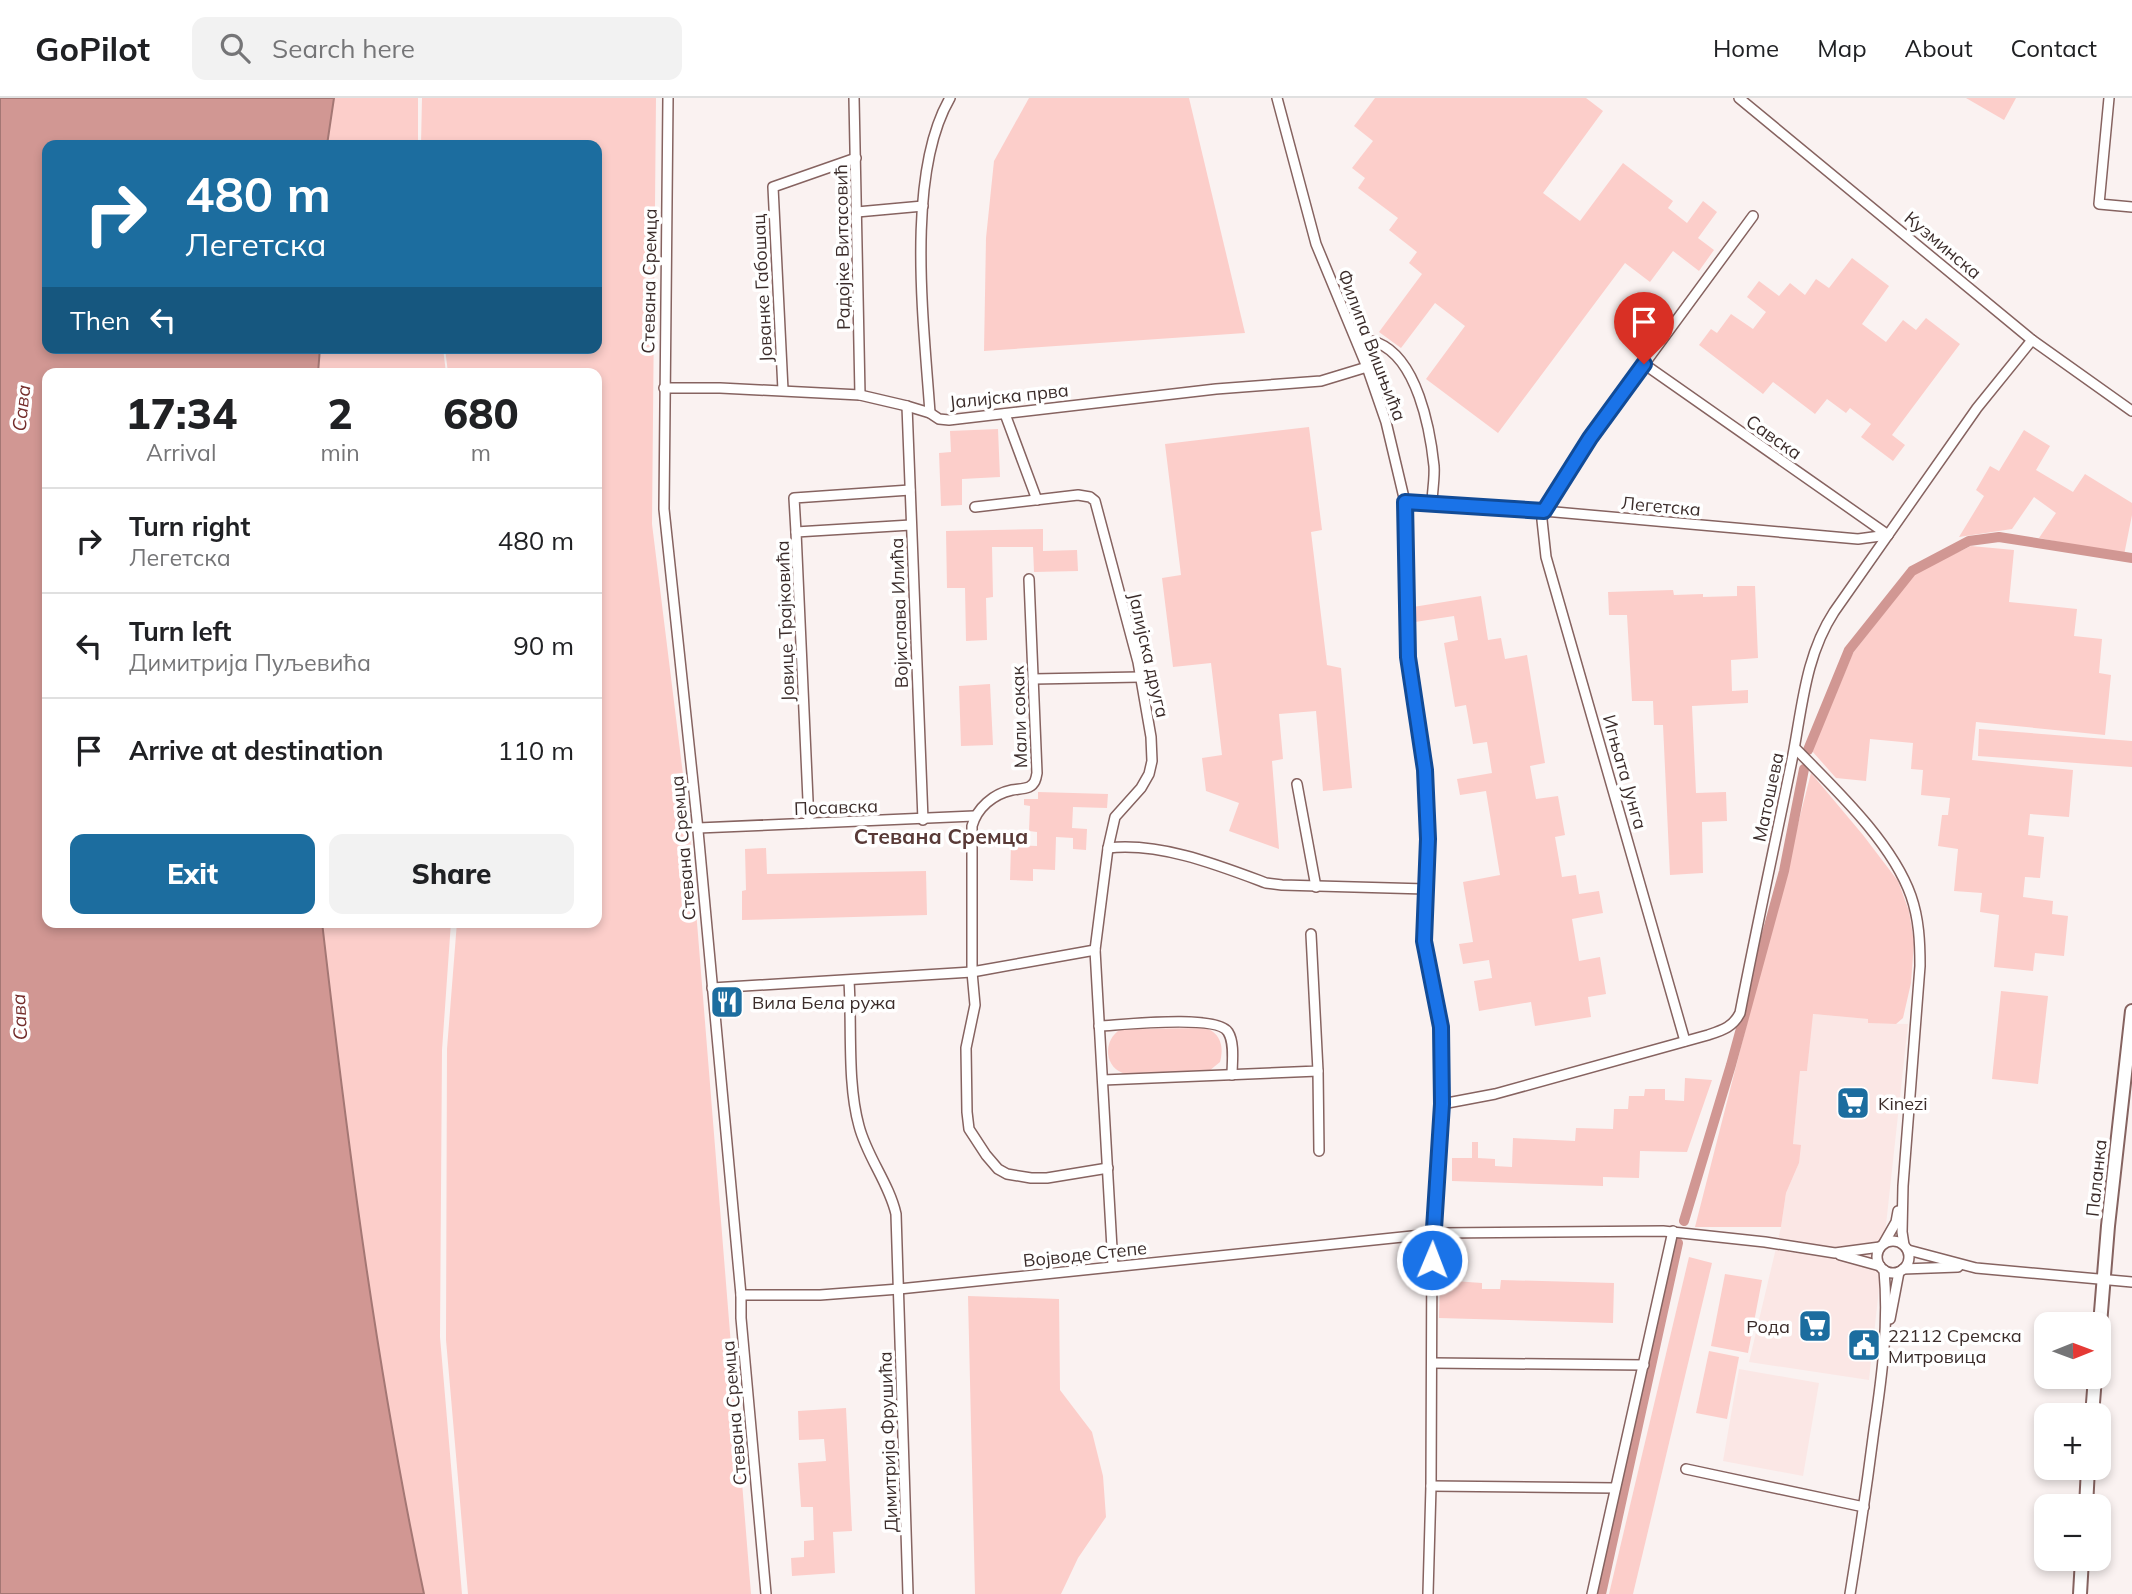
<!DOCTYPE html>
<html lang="en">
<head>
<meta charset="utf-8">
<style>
	:root { --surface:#fff; --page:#f2f2f2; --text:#202124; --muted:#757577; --line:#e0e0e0; --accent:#1c6d9f }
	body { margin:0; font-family:Mulish,sans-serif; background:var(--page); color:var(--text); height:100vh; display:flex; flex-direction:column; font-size:26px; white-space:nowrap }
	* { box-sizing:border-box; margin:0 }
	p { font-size:23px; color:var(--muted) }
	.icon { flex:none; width:38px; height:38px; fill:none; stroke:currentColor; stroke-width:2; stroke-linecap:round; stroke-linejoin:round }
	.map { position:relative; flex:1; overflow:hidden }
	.details { position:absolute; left:42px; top:270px; width:560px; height:560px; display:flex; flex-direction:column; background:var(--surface); border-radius:14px; box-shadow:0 4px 10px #0003 }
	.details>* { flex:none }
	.guide { position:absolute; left:42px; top:42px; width:560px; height:214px; border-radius:14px; box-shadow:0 4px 10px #0003; background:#1c6d9f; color:#fff; overflow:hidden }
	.needle { width:46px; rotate:89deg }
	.controls { position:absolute; left:2034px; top:1214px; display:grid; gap:14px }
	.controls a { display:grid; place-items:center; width:77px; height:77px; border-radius:14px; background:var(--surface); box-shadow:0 4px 10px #0003; font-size:35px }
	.pin { position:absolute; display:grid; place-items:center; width:60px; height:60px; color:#fff; margin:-72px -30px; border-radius:50% 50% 50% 0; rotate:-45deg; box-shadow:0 0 7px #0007 }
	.pin .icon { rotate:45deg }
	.me { position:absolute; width:77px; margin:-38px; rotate:1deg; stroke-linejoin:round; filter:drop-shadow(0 0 5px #0008) }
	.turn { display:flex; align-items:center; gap:24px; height:147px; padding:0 28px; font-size:32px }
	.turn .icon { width:91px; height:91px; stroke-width:2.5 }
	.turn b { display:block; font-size:49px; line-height:60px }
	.then { display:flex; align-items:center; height:66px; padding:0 28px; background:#0003; gap:14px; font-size:26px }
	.eta { display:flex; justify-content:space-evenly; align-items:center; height:119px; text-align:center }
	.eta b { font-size:42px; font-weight:800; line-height:49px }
	.cta { display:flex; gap:14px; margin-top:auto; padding:14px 28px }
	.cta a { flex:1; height:80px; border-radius:14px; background:var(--accent); color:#fff; font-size:28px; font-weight:800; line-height:80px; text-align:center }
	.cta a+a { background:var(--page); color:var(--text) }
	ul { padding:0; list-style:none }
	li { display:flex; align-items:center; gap:21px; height:105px; padding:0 28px; border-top:2px solid var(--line) }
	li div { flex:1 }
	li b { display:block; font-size:26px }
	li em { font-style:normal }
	header { display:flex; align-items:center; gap:42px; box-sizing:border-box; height:98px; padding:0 35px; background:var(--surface); border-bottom:2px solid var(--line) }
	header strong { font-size:33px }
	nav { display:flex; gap:38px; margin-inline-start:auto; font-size:24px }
	.search { width:490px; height:63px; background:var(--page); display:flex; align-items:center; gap:18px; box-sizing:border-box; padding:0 24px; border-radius:14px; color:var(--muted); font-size:26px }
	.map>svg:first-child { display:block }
</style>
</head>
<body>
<header>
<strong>GoPilot</strong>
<div class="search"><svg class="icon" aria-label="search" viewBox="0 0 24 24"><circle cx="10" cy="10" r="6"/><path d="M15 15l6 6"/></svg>Search here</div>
<nav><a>Home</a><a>Map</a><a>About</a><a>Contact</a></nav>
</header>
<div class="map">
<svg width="2132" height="1496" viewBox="0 0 2132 1496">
	<rect width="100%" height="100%" fill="#faf2f1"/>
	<g fill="#fbe7e5">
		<path d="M1812 916 1869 921V925L1908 926 1869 1282 1749 1264 1781 1129 1786 1095 1799 1065 1793 1046 1800 972 1807 973Z"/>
		<path d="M1739 1271 1819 1285 1803 1378 1723 1363Z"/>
	</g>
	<g fill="#fcceca">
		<path d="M334 0H418V47H327Z"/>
		<path d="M422 0H656L652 426 689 725 751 1496H468L446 1242 447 951 457 824H597V275H448L445 250H597V47H421Z"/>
		<path d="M1029 0H1189L1245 235 984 253 986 140 994 63Z"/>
		<path d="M1375 0H1586L1603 13 1543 95 1580 123 1623 65 1673 103 1668 110 1687 125 1703 103 1717 114 1698 140 1714 152 1699 173 1673 153 1650 184 1625 165 1498 335 1426 281 1465 228 1435 205 1401 250 1379 234 1422 176 1409 165 1417 154 1389 132 1398 120 1358 90 1365 80 1352 70 1373 43 1354 28Z"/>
		<path d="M1966 0H2016L2004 22Z"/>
		<path d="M1852 160 1889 188 1862 226 1886 244 1903 222 1916 232 1926 220 1960 246 1892 337 1905 347 1893 363 1861 339 1871 326 1850 310 1846 315 1827 301 1815 316 1773 284 1763 296 1699 247 1711 231 1717 235 1731 216 1753 231 1766 214 1747 199 1759 183 1779 198 1790 185 1805 197 1816 181 1829 190Z"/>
		<path d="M321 250H443L446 275H318Z"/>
		<path d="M1309 329 1322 432 1311 434 1327 567 1341 570 1352 690 1323 693 1316 613 1279 616 1283 661 1272 663 1279 751 1229 733 1239 705 1206 693 1202 660 1222 657 1211 565 1173 569 1162 480 1181 477 1165 346Z"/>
		<path d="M998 331 1000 379 962 381V407L941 408 939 355 951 354 950 333Z"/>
		<path d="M2024 332 2050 348 2036 372 2073 394 2085 376 2132 405V417L2124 457 2039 440 2056 415 2034 399 2012 431 1959 439 1984 398 1976 392 1990 368 1999 373Z"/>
		<path d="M1043 431V453L1077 452 1078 473 1034 474 1033 449H992L993 499 986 500 987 542 966 543 965 490H947L946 433Z"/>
		<path d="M1971 448 2014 452 2009 504 2077 511 2074 538 2102 541 2099 575 2111 577 2105 637 1976 624 1972 662 2073 672 2069 719 2030 716 2028 737 2044 739 2040 780 2025 779 2023 799 2053 803 2052 816 2068 818 2064 858 2035 855 2033 873 1994 869 1999 817 1980 814 1982 795 1954 793 1958 751 1938 748 1942 717H1948L1950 700 1921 697 1923 672 1911 671 1913 645 1870 641 1866 683 1836 680 1812 653 1853 555 1916 474Z"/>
		<path d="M1737 488H1755L1758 560 1731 562 1732 593 1748 592V605L1692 608 1696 695 1726 694 1727 723 1702 724 1703 775 1670 777 1663 627H1654L1653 603H1632L1627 517H1609L1608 494 1673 492 1674 497 1703 496V499L1737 498Z"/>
		<path d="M1481 498 1488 542 1501 540 1505 561 1527 557 1545 665 1530 668 1536 701 1558 698 1565 737 1555 739 1562 779 1576 777 1579 796 1599 793 1603 815 1572 821 1579 863 1600 859 1606 896 1588 899 1591 919 1535 928 1531 904 1479 913 1474 883 1492 880 1489 862 1463 866 1459 846 1473 844 1463 784 1500 777 1486 693 1460 697 1457 681 1492 675 1487 644 1473 646 1466 607 1455 609 1444 545 1458 542 1454 518 1415 524 1413 509Z"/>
		<path d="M990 586 993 647 961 648 959 588Z"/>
		<path d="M1979 631 2132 643V669L1978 658Z"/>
		<path d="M1811 675 1863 737 1898 783 1909 813 1914 844 1911 885 1903 920 1896 926 1868 925V921L1813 916 1807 973H1800L1793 1046 1801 1047 1799 1065 1786 1095 1781 1129H1695Z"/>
		<path d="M1038 694 1108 696 1107 710 1073 709 1072 730 1087 731 1086 752 1073 751V740L1056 739 1055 772 1033 771V783L1010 782 1011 747 1037 748V734L1029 733 1030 708 1024 707V701H1038Z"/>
		<path d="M766 750 767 776 926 773 927 817 742 822V793L746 792 745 751Z"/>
		<path d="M322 824H451L442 952 440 1239 462 1496H424C377 1274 348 1049 322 824Z"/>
		<path d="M2001 893 2048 898 2038 986 1992 981Z"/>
		<path d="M1206 930C1221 936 1224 949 1220 964L1209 973 1126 976C1104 971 1102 942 1121 931Z"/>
		<path d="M1685 980 1712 982 1687 1054 1640 1053 1639 1080 1603 1079V1088L1452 1083V1060H1472V1044H1478V1060L1495 1061V1068L1512 1069 1513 1040 1575 1043 1576 1030 1613 1031 1614 1011H1628L1629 998H1644L1645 991H1665V1002L1684 1003Z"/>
		<path d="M1689 1159 1712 1165 1633 1496H1609Z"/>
		<path d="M1725 1176 1762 1182 1748 1255 1711 1248Z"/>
		<path d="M1440 1182 1482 1185V1191H1500L1501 1182 1614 1185 1613 1225 1439 1220Z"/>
		<path d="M968 1198 1059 1201 1060 1292 1092 1334 1103 1378 1106 1419 1078 1460 1061 1496H975Z"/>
		<path d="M1709 1253 1739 1259 1727 1321 1696 1315Z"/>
		<path d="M846 1310 852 1433 833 1434 835 1475 792 1478 791 1460 804 1459V1443L814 1442 813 1409H801L798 1365 826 1363 824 1341 799 1342 798 1313Z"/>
	</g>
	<path fill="#d19793" stroke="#a47774" stroke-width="2" d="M0 0H334L327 47H47V250H320L318 275H47V824H322C348 1049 377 1274 424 1496H0Z"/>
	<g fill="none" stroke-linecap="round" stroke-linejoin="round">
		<g stroke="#d19793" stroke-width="10">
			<path d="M1808 652 1849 552 1912 473 1969 443 1999 439 2132 460"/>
			<path d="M1684 1123 1731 967 1784 773 1804 671"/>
			<path d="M1601 1496 1678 1145"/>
		</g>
		<defs>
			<g id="street">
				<path d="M668 0 664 411 697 722 741 1197V1220L766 1496"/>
				<path d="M854 0 860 297"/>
				<path d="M1277 0 1316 146 1367 269 1386 324 1405 404 1407 559 1425 672 1428 741 1425 843 1441 929 1442 966V1006L1432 1136 1431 1388 1428 1496"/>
				<path d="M1739 0 2032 242 2132 313"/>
				<path d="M2109 0 2099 106 2132 109"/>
				<path d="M857 114 923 108"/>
				<path d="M1356 240C1363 242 1371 242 1378 245 1417 261 1430 330 1434 368 1435 380 1432 394 1432 406"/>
				<path d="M1644 266 1888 437"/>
				<path d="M664 290H720L860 297 907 308 930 315 939 321 949 322 1216 291 1321 283 1367 269"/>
				<path d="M783 292 773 89 856 60"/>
				<path d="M907 308 923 722"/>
				<path d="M930 315C924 227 905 77 950 0"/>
				<path d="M1005 316 1037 402"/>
				<path d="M1405 404 1544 413 1858 441 1888 437"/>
				<path d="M975 409 1078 397 1090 399 1095 403 1138 564 1151 639 1152 663 1149 676 1141 690 1115 719 1108 750 1095 852 1113 1168"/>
				<path d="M796 434 794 400 910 392"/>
				<path d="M1029 481 1037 675C1036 681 1035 686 1029 689 1024 691 1017 691 1012 692 993 696 977 710 972 728V874L975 907 966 950 967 1014 969 1031 986 1057 998 1071 1007 1076 1031 1080H1047L1108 1070"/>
				<path d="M1033 581 1140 579"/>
				<path d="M1795 650C1834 690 1892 744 1911 798 1919 821 1920 844 1920 868L1903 1088 1902 1134 1904 1147"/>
				<path d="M1297 686 1316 789"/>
				<path d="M809 725 796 434 911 427"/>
				<path d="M698 730 974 718"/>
				<path d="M1108 750C1160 744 1218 767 1266 785L1282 787 1426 791"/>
				<path d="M849 883C852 928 847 985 859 1028 867 1059 889 1085 896 1116L908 1496"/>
				<path d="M712 890 972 874 1095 852"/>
				<path d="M1099 928C1121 927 1217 916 1228 934 1235 945 1232 965 1232 977"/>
				<path d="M1685 943 1546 459 1542 422 1544 410 1590 340 1753 118"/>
				<path d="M1318 973 1319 1053"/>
				<path d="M1103 982 1318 973 1311 836"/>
				<path d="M1442 1006 1495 996 1708 937C1723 932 1733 929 1740 915 1756 832 1774 750 1791 667 1802 614 1804 560 1834 514L1977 310 2032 242"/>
				<circle cx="1893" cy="1159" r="16"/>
				<path d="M1884 1145 1896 1124 1898 1113"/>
				<path d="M1908 1152 1976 1170 2132 1184"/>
				<path d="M1840 1157 1880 1168"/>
				<path d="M1903 1171 1958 1169"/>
				<path d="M741 1197H820L899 1191 1441 1135 1663 1133 1765 1144 1835 1155 1880 1149"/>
				<path d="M1890 1221 1899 1174"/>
				<path d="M1432 1265 1644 1267"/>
				<path d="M1686 1371 1864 1409"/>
				<path d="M1431 1388 1615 1390"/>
				<path d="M1592 1496 1673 1133"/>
				<path d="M1850 1496C1859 1441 1867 1387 1874 1332 1882 1278 1889 1226 1884 1172"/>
			</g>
			<g id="secondary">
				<path d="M2098 1251 2108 1128 2132 913"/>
				<path d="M2092 1318 2095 1279"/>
				<path d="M2086 1409 2088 1370"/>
				<path d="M2080 1496 2082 1461"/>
			</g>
		</defs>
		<use href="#street" stroke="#866360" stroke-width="12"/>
		<use href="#secondary" stroke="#866360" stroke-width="16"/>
		<use href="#street" stroke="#fff" stroke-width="9"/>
		<use href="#secondary" stroke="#fff" stroke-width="12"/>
	</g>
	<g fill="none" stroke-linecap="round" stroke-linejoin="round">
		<defs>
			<path id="route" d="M1432 1162 1442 1006 1441 929 1424 843 1428 741 1425 672 1408 559 1405 404 1544 413 1590 340 1644 266"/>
		</defs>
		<use href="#route" stroke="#114b97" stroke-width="18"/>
		<use href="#route" stroke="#1a73e8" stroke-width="12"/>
	</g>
	<defs>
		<symbol id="restaurant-square" viewBox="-11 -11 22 22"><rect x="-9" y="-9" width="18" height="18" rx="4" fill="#1c6d9f" stroke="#fff"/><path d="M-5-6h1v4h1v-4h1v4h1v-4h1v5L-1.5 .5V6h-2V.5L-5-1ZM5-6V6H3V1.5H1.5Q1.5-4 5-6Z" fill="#fff"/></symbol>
		<symbol id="supermarket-square" viewBox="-11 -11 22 22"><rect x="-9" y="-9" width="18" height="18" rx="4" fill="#1c6d9f" stroke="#fff"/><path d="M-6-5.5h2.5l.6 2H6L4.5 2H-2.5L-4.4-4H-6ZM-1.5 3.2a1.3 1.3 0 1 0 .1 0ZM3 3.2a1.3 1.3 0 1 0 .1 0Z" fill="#fff"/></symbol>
		<symbol id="civic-square" viewBox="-11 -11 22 22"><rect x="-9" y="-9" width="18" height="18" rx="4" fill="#1c6d9f" stroke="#fff"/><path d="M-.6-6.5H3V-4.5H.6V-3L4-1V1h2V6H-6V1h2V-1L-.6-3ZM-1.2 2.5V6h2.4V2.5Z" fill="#fff"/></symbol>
	</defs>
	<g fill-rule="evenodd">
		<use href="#restaurant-square" x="708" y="885" width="38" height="38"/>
		<use href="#supermarket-square" x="1834" y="986" width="38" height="38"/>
		<use href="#supermarket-square" x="1796" y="1209" width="38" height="38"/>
		<use href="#civic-square" x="1845" y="1228" width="38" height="38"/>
	</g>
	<g text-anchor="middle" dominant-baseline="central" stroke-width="7" stroke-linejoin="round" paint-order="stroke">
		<g font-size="18" fill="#3b2c2a" stroke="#fff">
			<text transform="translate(1943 147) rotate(40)">Кузминска</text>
			<text transform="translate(842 149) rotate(-91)">Радојке Витасовић</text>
			<text transform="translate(649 183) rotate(-89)">Стевана Сремца</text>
			<text transform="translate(762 190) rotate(-93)">Јованке Габошац</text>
			<text transform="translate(1372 247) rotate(69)">Филипа Вишњића</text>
			<text transform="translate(1009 298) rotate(-6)">Јалијска прва</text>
			<text transform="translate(1774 339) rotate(35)">Савска</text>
			<text transform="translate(1661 408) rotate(5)">Легетска</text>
			<text transform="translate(899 515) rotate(-92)">Војислава Илића</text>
			<text transform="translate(785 523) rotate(-92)">Јовице Трајковића</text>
			<text transform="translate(1149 557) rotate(77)">Јалијска друга</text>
			<text transform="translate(1019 619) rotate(-92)">Мали сокак</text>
			<text transform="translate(1625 674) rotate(74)">Игњата Јунга</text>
			<text transform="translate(1768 699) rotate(-78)">Матошева</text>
			<text transform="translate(836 709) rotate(-2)">Посавска</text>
			<text transform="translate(683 750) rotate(-95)">Стевана Сремца</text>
			<text transform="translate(2096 1080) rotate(-84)">Паланка</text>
			<text transform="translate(1085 1156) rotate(-6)">Војводе Степе</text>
			<text transform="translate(734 1315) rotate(-95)">Стевана Сремца</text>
			<text transform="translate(888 1344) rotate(-92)">Димитрија Фрушића</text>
		</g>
		<g font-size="18" fill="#3b2c2a" stroke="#fff" text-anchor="start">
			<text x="752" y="904">Вила Бела ружа</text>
			<text x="1878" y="1005">Kinezi</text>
			<text x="1790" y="1228" text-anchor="end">Рода</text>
			<text x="1888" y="1237">22112 Сремска<tspan x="1888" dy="21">Митровица</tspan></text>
		</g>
		<g font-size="19" font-style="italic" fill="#742e2c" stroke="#fff">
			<text transform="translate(21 310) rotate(-84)">Сава</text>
			<text transform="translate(19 919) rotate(-93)">Сава</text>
		</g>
		<g font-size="21" font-weight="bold" fill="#593a37" stroke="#fff">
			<text x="941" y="738">Стевана Сремца</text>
		</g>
	</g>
</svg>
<div class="controls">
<a><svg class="needle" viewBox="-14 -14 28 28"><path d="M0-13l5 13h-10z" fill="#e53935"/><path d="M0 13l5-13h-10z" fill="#757577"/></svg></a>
<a>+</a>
<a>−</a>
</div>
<div class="pin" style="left:1644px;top:266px;background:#d93025"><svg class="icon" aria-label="arrive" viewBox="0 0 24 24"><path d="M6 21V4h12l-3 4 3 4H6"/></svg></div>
<svg class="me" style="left:1432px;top:1162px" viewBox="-20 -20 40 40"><circle r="17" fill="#1a73e8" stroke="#fff" stroke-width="3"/><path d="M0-11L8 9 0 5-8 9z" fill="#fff"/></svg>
<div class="guide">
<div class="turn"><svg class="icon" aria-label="right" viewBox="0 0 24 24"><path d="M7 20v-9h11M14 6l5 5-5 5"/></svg><div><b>480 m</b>Легетска</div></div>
<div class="then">Then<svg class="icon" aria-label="left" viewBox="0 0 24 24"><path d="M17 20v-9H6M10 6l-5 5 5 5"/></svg></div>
</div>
<section class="details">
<div class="eta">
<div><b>17:34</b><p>Arrival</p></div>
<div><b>2</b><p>min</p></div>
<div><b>680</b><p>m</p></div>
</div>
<ul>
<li><svg class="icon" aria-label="right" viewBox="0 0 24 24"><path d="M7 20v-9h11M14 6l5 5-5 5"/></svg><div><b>Turn right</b><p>Легетска</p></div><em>480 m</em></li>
<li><svg class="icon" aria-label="left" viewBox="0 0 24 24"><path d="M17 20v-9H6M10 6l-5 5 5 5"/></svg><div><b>Turn left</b><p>Димитрија Пуљевића</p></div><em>90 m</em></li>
<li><svg class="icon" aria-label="arrive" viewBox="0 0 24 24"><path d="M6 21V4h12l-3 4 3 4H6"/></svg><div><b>Arrive at destination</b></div><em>110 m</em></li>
</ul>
<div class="cta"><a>Exit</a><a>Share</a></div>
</section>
</div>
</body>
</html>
